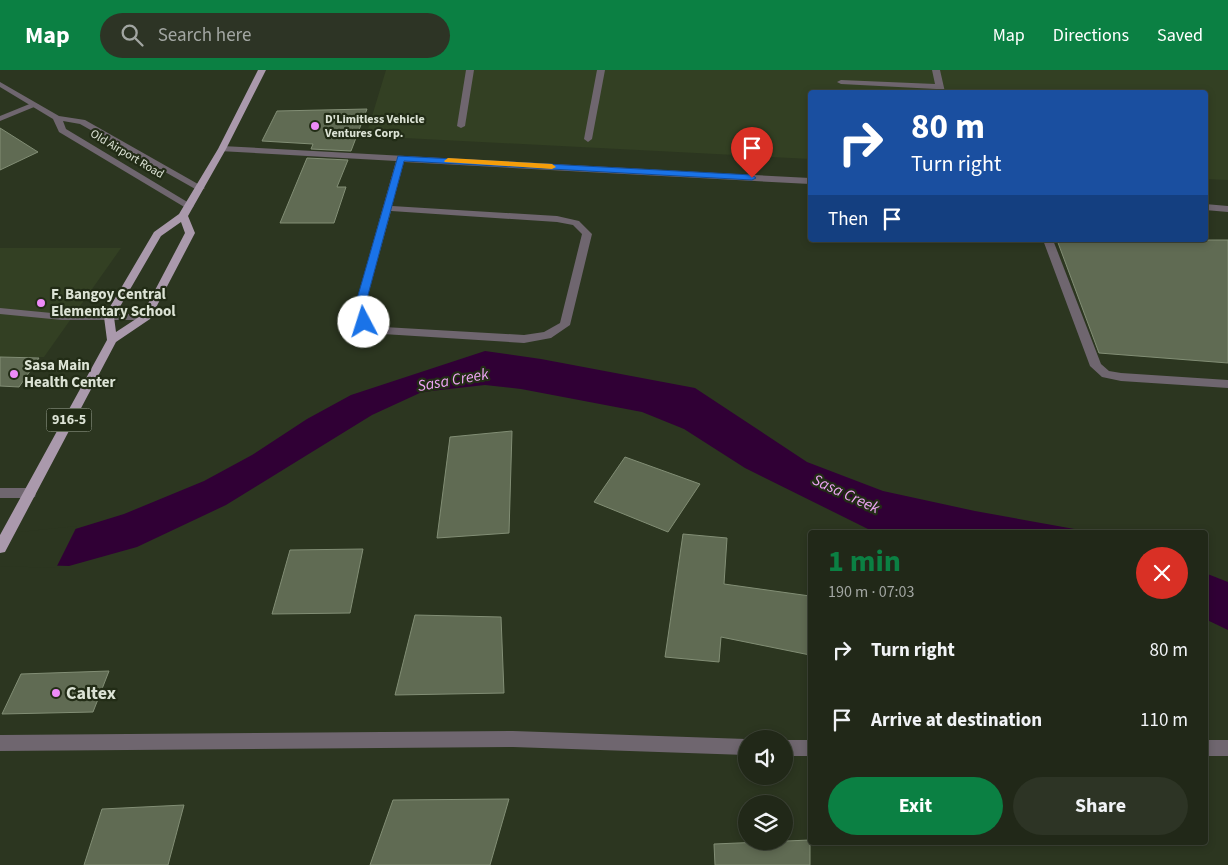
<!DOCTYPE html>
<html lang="en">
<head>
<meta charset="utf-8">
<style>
	:root { --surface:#212818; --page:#2d3425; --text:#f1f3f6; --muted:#a2a6a2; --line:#3e4437; --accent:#0b8043 }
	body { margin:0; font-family:"Source Sans 3",sans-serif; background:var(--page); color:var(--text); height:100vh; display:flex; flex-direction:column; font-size:19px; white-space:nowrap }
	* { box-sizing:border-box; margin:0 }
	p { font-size:16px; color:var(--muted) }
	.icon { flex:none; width:28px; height:28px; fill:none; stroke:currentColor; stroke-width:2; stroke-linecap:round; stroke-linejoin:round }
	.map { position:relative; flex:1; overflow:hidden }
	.side { position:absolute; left:808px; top:460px; width:400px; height:315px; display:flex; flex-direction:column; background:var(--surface); border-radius:5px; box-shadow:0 2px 8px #0003,0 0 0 1px var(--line) }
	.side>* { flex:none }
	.top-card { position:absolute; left:808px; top:20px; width:400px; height:152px; border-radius:5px; box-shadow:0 2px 8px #0003,0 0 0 1px var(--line); background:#1a4fa0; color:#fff; overflow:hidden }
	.buttons { position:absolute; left:738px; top:660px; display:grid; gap:10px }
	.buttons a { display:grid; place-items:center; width:55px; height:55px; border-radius:50%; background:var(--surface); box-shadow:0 2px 8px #0003,0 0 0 1px var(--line); font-size:25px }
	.pin { position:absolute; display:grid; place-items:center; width:42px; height:42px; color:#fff; margin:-51px -21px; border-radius:50% 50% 50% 0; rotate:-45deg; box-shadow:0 0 5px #0007 }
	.pin .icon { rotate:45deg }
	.me { position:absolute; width:55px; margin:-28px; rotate:355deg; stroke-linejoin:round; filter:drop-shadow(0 0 4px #0008) }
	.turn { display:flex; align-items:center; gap:18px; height:105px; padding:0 20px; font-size:22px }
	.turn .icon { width:65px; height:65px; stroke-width:2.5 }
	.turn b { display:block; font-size:35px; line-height:42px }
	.then { display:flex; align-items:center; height:48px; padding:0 20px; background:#0003; gap:10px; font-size:19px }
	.round { display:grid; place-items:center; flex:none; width:52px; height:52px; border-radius:26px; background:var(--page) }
	.headline { display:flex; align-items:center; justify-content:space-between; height:85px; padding:0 20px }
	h1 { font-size:30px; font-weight:700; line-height:38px; color:var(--accent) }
	.cta { display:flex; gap:10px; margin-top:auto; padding:10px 20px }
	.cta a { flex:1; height:58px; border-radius:30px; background:var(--accent); color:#fff; font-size:20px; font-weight:700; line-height:58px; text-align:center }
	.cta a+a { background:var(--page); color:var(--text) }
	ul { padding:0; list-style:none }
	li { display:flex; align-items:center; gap:15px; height:70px; padding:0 20px }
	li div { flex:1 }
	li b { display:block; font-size:19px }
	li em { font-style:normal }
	header { display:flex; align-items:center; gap:30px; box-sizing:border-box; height:70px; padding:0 25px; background:var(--accent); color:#fff }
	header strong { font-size:24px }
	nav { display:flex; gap:28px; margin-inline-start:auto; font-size:18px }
	.search { width:350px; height:45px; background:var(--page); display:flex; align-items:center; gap:12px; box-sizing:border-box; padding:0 18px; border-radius:28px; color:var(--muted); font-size:19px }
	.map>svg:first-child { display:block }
</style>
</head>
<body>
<header>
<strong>Map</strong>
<div class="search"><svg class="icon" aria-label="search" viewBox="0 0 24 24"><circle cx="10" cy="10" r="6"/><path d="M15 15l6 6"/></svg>Search here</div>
<nav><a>Map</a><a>Directions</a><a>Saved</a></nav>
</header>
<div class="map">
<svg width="1228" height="795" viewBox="0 0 1228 795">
	<rect width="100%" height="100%" fill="#2c3620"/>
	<g fill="#334023">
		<path d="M386 0H1228V110L1205 109V22H810V89L366 66Z"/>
		<path d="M0 178H121L44 287H0Z"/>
	</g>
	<g fill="#300035">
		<path d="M485 281 541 289 695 318 807 392 883 421 975 441 1091 462H874L745 398 684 359 642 342 521 319 485 315 422 322 372 345 226 435 137 477 69 496 0 494 72 460 124 444 204 411 252 385 307 349 351 325Z"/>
		<path d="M1205 503 1228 512V560L1205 549Z"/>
	</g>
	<path fill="#2c3620" d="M77 456 56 498 0 496V464Z"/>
	<g fill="#606b53" stroke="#828e75">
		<path d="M367 39 351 81 311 79 313 74 262 71 277 41Z"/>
		<path d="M0 58 38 82 0 100Z"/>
		<path d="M307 88 348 90 337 117H346L334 153H280Z"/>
		<path d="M1057 170H1228V293L1099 283Z"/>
		<path d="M0 287 39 288 19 317 0 316Z"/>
		<path d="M512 361 509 463 437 468 450 367Z"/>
		<path d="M625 387 700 414 668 462 594 432Z"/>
		<path d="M683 464 727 468 724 514 810 526V585L721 567 719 592 665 587Z"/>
		<path d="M363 479 350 543 272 544 290 480Z"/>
		<path d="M415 545 501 547 504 623 395 625Z"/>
		<path d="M109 601 93 642 2 644 21 604Z"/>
		<path d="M509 729 490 795H370L393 730Z"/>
		<path d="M184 735 168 795H84L102 739Z"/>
		<path d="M810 770V795H715L714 774Z"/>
	</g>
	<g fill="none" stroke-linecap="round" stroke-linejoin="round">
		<g fill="#6f666f" fill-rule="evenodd">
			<path d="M466 0H474L465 56 461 58 457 56Z"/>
			<path d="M597 0H605L592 69 588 72 584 69Z"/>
			<path d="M932 0H940L945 22H937L936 19 841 14 837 12 841 10 935 14Z"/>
			<path d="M32 33 39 35 0 51V46Z"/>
			<path d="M222 76 810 108V114L404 92 392 136 557 146 579 151 592 164 570 255 551 268 524 273 383 264 360 255 355 236 396 91 219 81V77ZM391 141 557 152 573 155 582 164 560 253 544 262 524 265 384 257 369 251 365 236Z"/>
			<path d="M1205 134 1228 136V142L1205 140Z"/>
			<path d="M1043 170H1053L1101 294 1109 301 1121 303 1228 310V318L1121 311 1102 307 1090 296Z"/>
			<path d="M0 238 62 244H146L151 247 146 250H62L0 244Z"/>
			<path d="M0 418H30L35 419 36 423 35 427 30 428H0Z"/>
			<path d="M513 661 746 669V685L513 677 0 681V665Z"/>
			<rect x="784" y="670" width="26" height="16"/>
			<rect x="1205" y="670" width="23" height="16"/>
		</g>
		<path fill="#6f666f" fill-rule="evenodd" d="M0 12 59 46 85 50 205 118 200 121 197 120 80 54 63 51 66 59 194 136 189 139 186 138 59 62 53 49 0 17Z"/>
		<path fill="#aa99ac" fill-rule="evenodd" d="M258 0H266L226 79 188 146 195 163 150 249 116 272 5 482 0 483V465L107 270 104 247 154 162 179 144 218 79ZM181 152 185 163 142 245 116 262 114 247 161 166Z"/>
	</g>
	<path fill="#1a73e8" stroke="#114b97" d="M398 86 752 105 756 108 752 110 404 91 365 236 369 252 364 256 359 252 355 236Z"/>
	<path fill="#f59e0b" d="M448 88 552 94 556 97 552 99 445 92 444 91Z"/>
	<g fill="#ee8bf8" stroke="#222c16" stroke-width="2">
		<circle cx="315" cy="56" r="5"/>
		<circle cx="41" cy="233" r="5"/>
		<circle cx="14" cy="304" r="5"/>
		<circle cx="56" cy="623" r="5"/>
	</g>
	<g text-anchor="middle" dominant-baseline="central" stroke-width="4.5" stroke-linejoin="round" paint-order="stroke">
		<g font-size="12" font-weight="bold" fill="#dce3d5" stroke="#222c16" text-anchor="start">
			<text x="325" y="49">D'Limitless Vehicle<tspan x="325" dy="14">Ventures Corp.</tspan></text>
		</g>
		<g font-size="12" fill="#dce3d5" stroke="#222c16">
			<text transform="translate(127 84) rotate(31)">Old Airport Road</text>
		</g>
		<rect fill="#222c16" stroke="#a4ac9c" stroke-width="1" x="46.5" y="338.5" width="45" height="23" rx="4"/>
		<g font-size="14" font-weight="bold" fill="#dce3d5">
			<text x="69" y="350">916-5</text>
		</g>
		<g font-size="15" font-weight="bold" fill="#dce3d5" stroke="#222c16" text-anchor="start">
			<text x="51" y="224">F. Bangoy Central<tspan x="51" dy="17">Elementary School</tspan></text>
			<text x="24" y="295">Sasa Main<tspan x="24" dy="17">Health Center</tspan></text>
		</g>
		<g font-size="16" font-style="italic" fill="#eea5f4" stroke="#222c16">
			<text transform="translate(453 310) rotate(-10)">Sasa Creek</text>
			<text transform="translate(846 424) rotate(25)">Sasa Creek</text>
		</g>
		<g font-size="18" font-weight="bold" fill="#dce3d5" stroke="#222c16" text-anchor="start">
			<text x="66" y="623">Caltex</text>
		</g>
	</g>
</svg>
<div class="buttons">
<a><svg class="icon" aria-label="sound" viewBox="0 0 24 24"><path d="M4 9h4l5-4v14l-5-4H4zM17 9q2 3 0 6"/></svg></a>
<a><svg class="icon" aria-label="layers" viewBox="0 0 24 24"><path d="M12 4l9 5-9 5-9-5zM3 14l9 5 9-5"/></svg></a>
</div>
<div class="pin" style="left:752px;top:108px;background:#d93025"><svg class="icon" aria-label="arrive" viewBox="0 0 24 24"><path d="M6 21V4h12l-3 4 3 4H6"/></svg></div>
<svg class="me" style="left:364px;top:252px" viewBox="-20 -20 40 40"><circle r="19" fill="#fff"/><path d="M0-13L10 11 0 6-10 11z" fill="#1a73e8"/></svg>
<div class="top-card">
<div class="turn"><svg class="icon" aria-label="right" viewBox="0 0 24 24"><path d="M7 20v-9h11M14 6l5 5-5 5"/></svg><div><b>80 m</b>Turn right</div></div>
<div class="then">Then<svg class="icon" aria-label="arrive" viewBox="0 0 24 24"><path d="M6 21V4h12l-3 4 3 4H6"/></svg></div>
</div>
<section class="side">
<div class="headline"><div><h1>1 min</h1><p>190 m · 07:03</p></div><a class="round" style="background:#d93025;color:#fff"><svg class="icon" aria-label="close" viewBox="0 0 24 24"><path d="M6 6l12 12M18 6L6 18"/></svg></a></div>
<ul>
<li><svg class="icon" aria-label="right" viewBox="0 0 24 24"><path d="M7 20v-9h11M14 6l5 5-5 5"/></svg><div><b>Turn right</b></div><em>80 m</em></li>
<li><svg class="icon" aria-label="arrive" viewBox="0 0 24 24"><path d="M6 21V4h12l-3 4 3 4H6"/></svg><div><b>Arrive at destination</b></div><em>110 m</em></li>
</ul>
<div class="cta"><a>Exit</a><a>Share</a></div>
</section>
</div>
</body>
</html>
